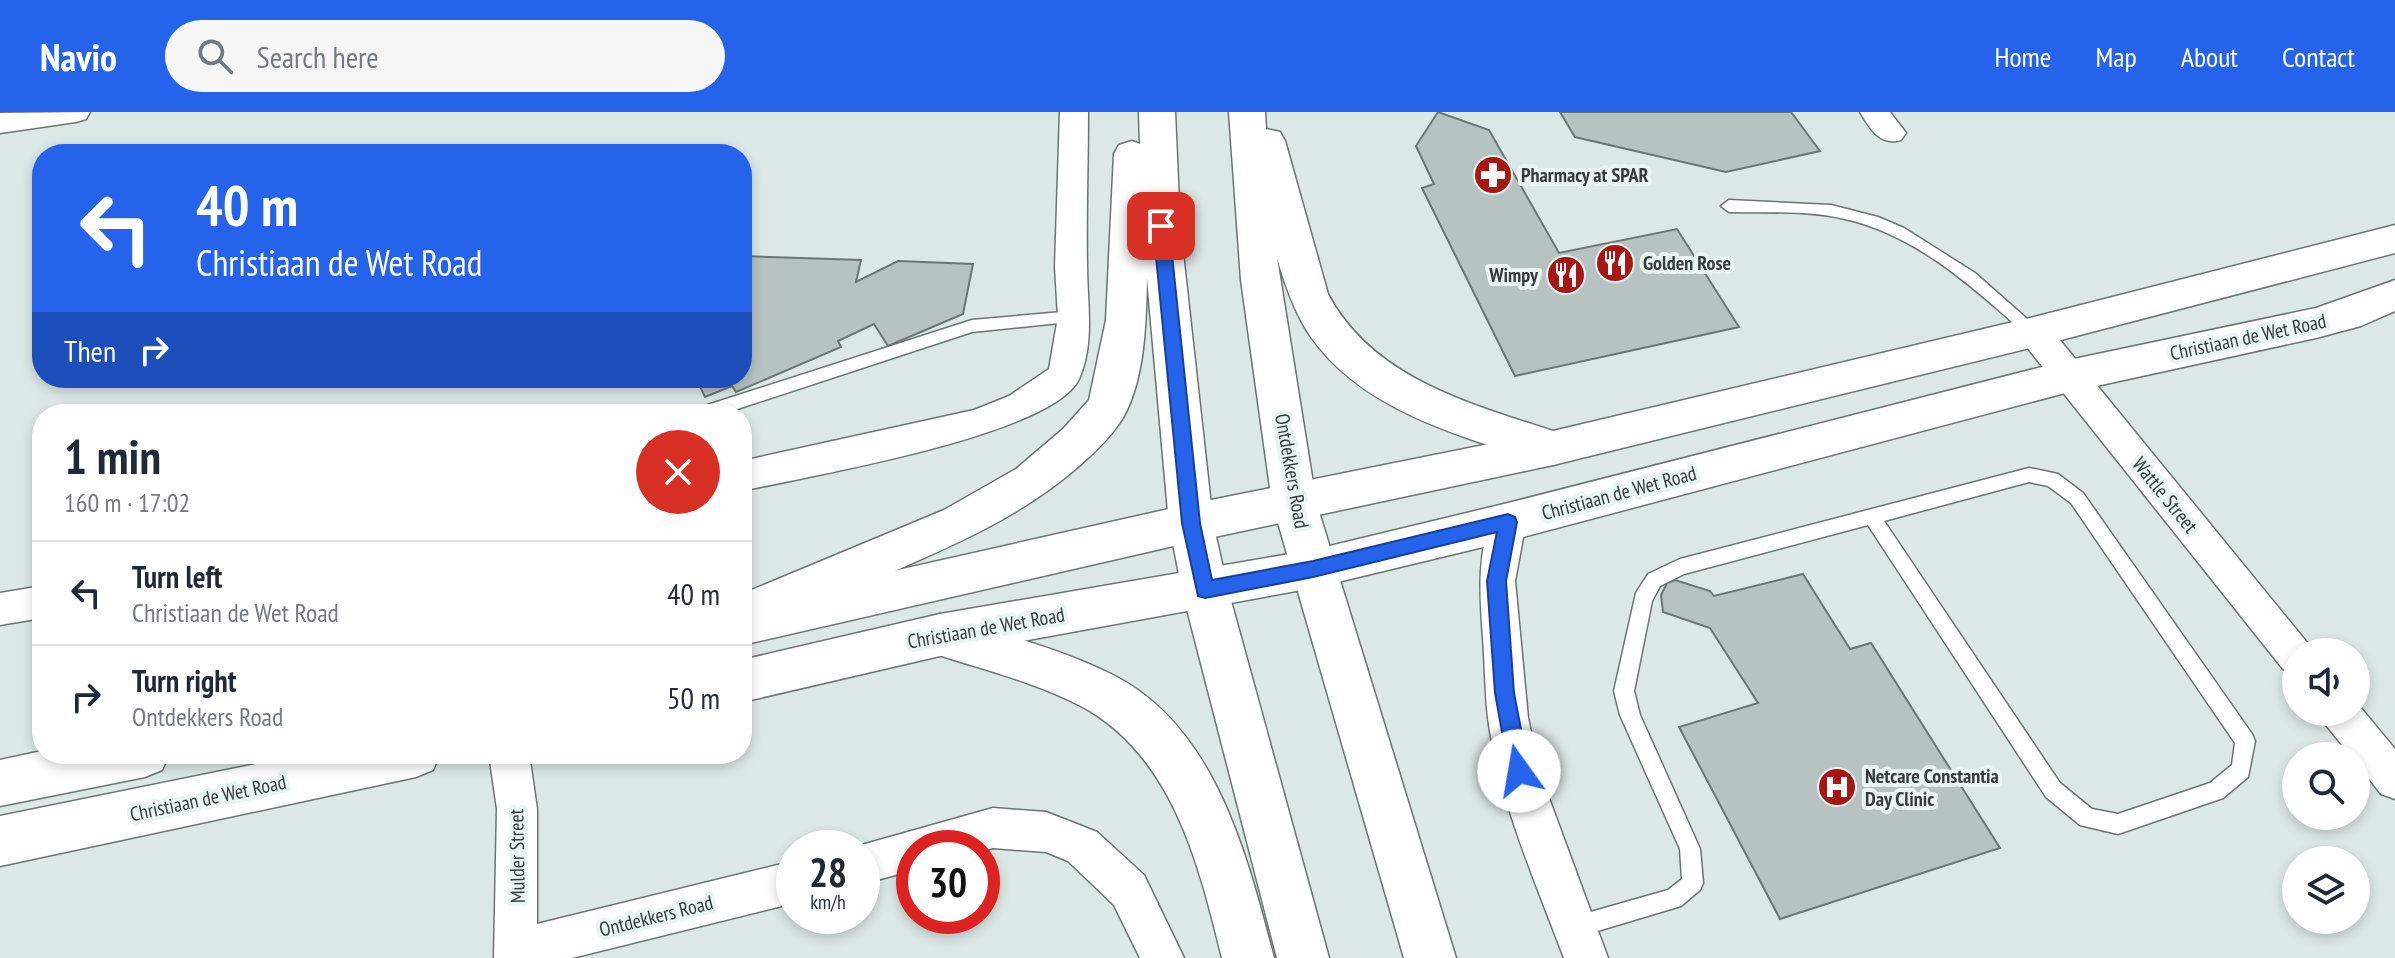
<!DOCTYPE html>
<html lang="en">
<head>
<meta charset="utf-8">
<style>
	:root { --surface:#fff; --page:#f6f6f7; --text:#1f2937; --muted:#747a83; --line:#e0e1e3; --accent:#2563eb }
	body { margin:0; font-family:"PT Sans Narrow",sans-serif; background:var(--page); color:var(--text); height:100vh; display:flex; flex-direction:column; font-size:30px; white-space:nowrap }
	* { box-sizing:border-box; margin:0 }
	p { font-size:26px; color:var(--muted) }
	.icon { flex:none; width:44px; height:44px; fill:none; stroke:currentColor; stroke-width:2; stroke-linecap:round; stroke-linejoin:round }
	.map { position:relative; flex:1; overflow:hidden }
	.drawer { position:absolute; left:32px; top:292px; width:720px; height:360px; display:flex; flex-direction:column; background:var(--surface); border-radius:32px; box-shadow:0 4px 12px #0003 }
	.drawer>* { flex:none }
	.top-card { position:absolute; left:32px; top:32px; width:720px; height:244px; border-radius:32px; box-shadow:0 4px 12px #0003; background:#2563eb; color:#fff; overflow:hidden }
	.fabs { position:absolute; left:2282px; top:526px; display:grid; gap:16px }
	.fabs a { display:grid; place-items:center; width:88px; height:88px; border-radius:50%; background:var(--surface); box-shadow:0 4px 12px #0003; font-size:40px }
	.speed { position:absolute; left:776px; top:718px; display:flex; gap:16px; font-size:40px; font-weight:700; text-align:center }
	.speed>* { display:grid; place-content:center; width:104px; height:104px; border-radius:50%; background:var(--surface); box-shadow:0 4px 12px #0003; line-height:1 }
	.speed small { font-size:20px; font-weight:400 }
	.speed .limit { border:12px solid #d22; background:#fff; color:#111 }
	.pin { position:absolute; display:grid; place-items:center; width:68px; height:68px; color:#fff; margin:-34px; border-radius:16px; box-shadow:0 4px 12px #0006 }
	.me { position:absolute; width:88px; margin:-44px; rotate:347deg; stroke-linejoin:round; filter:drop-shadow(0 0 6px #0008) }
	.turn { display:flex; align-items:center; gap:28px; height:168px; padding:0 32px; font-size:36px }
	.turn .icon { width:104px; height:104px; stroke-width:2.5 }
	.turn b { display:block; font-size:56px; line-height:68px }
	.then { display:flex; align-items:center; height:76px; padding:0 32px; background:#0003; gap:16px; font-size:30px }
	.round { display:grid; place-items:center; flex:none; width:84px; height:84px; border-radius:42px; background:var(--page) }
	.head { display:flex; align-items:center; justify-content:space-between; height:136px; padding:0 32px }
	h1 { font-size:48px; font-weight:700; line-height:60px }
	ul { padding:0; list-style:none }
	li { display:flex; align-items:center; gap:24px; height:104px; padding:0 32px; border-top:2px solid var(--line) }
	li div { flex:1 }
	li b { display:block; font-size:30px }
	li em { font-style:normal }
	header { display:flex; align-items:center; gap:48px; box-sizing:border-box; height:112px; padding:0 40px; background:var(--accent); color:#fff }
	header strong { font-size:38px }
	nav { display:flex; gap:44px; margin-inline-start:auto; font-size:28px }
	.search { width:560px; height:72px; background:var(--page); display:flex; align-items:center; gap:20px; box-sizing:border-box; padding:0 28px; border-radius:44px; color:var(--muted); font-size:30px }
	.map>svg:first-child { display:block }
</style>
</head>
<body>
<header>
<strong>Navio</strong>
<div class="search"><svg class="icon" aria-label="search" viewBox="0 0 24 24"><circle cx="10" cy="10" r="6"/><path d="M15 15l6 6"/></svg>Search here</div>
<nav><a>Home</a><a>Map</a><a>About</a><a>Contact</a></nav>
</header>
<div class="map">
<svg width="2395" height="846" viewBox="0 0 2395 846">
	<rect width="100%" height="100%" fill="#dce8e5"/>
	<g fill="#b7c3c0" stroke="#6c7774" stroke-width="2">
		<path d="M1438 0 1489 18 1559 141 1677 117 1739 215 1515 264 1422 76 1434 72 1416 34Z"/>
		<path d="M1560 0H1791L1820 39 1726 60 1575 25Z"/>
		<path d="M742 144 861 148 856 170 898 149 973 152 963 202 888 234 874 212 838 229 841 235 736 280 732 274 705 285 696 266H742Z"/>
		<path d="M1803 462 1850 537 1871 531 2000 736 1780 807 1679 615 1758 591 1710 516 1663 500 1661 483 1667 471 1675 468 1710 479 1714 484Z"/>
	</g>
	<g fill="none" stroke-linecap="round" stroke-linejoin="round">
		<defs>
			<g id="service">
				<path d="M1729 88 1831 93 1878 105 1904 116 1975 161 2042 220 2040 224H2028C1975 177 1917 123 1845 107 1807 98 1767 101 1729 100L1721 94Z"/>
				<path d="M1074 199 1080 201 1082 205 1080 209 972 220 722 302H693L695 297 972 208Z"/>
				<path d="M2029 356 2058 362 2083 381 2252 622 2255 629 2248 665 2223 686 2118 722 2080 713 2046 685 1868 413 1684 462 1660 474 1652 489 1634 579 1640 603 1700 737 1703 771 1700 778 1681 794 1574 826 1566 823 1563 815 1566 807 1668 778 1682 767 1680 737 1620 603 1614 579 1636 481 1648 462 1680 447ZM2029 370 2048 374 2071 391 2235 631 2232 653 2210 671 2118 702 2092 697 2060 671 1884 409Z"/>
			</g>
			<g id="minor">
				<path d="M90 0 86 7 76 10 0 21V1Z"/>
				<path d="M1060 0H1088C1088 51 1086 102 1087 153 1087 191 1095 231 1079 267 1052 324 806 364 742 379V349L974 298 1009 284 1049 257 1058 205 1055 155Z"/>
				<path d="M1860 0H1890L1906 21 1901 28C1880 34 1870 17 1860 0Z"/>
				<path d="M2034 207 2046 211 2309 533 2313 540H2296V562L2283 557 2022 229 2018 220 2022 211Z"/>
				<path d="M1508 395 1521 399 1526 410 1515 469 1528 606 1539 659 1608 846H1564C1535 769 1499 688 1488 606 1485 580 1485 552 1483 526 1480 484 1476 439 1495 399Z"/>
				<path d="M42 474V506L0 513V481Z"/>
				<path d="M2356 590 2395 637V687L2381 682 2356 650V644H2351L2326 613 2321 600H2356Z"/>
				<path d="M489 642H529L537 697V812L794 749V791L572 846H494L497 697Z"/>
				<path d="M993 696 1046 700 1097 720 1144 763 1184 846H1140L1114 793 1068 749 1046 740 993 736 982 739V736H914V758L862 772V736H851Z"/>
			</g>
			<g id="secondary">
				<path d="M2395 113V141L2034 235 1553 353 1191 430 742 533V493L1191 392 1553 319 2034 205Z"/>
				<path d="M2395 168V199L2361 214 2316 226 2069 280 1508 429 1313 476 940 544 742 590V548L940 502 1313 438 1508 391 2069 248 2316 196Z"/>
				<path d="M42 639V642H169L162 658 145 665 0 694V648Z"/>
				<path d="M305 642H440L433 658 416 665 0 754V704Z"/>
			</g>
			<g id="primary">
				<path d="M1139 0H1175L1180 114 1213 411 1228 478 1329 846H1277L1182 478 1169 411 1147 166C1146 210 1145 265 1124 304 1113 323 1095 340 1079 354 1017 408 946 436 872 469 829 487 786 507 742 523V482L944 398 1016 357 1063 317 1089 288 1106 208 1114 42 1119 33 1132 29 1140 32Z"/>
				<path d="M1229 0H1265L1266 17 1280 20 1285 29 1328 182C1375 271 1480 294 1568 324L1574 336 1568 348 1553 353C1469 327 1364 301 1311 225 1295 202 1285 173 1277 146L1316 390 1456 846H1404L1272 390 1241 168Z"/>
				<path d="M940 502C997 521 1059 536 1113 563 1216 615 1247 744 1274 846H1222C1199 753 1173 642 1079 593 1031 568 975 556 924 538L917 523 924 508Z"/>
			</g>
		</defs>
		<use href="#service" stroke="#6a7572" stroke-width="3"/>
		<use href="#minor" stroke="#6a7572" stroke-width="3"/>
		<use href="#secondary" stroke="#6a7572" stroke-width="3"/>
		<use href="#primary" stroke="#6a7572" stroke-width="3"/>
		<use href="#service" fill="#fff" fill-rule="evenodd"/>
		<use href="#minor" fill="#fff" fill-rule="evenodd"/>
		<use href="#secondary" fill="#fff" fill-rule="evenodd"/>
		<use href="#primary" fill="#fff" fill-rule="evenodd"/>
	</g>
	<path fill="#2563eb" stroke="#184099" stroke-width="2" d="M1161 108 1169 114 1200 411 1212 468 1313 449 1508 402 1515 405 1517 410 1506 469 1514 581 1529 659 1527 666 1519 669 1512 666 1509 659 1495 581 1487 469 1497 420 1313 465 1205 486 1198 484 1182 411 1153 114Z"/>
	<defs>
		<symbol id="pharmacy-disc" viewBox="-11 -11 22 22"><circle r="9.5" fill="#a81512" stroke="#e9f5f2"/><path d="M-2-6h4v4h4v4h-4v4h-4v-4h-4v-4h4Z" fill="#fff"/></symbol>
		<symbol id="restaurant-disc" viewBox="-11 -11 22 22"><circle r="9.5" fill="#a81512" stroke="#e9f5f2"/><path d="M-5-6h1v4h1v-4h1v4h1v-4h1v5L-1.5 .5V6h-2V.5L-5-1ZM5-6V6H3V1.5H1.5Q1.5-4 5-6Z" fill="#fff"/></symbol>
		<symbol id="hospital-disc" viewBox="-11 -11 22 22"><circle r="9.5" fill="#a81512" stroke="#e9f5f2"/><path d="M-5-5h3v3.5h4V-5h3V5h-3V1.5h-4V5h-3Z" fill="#fff"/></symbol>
	</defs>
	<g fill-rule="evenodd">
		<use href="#pharmacy-disc" x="1471" y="41" width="44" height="44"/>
		<use href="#restaurant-disc" x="1593" y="129" width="44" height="44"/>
		<use href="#restaurant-disc" x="1544" y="141" width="44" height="44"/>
		<use href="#hospital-disc" x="1815" y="653" width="44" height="44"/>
	</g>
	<g text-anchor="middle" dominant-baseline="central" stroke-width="8" stroke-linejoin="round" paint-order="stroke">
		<g font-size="20" font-weight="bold" fill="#373c3b" stroke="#e9f5f2" text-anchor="start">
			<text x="1521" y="63">Pharmacy at SPAR</text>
			<text x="1643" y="151">Golden Rose</text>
			<text x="1538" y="163" text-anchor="end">Wimpy</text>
			<text x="1865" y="664">Netcare Constantia<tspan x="1865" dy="23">Day Clinic</tspan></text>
		</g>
		<g font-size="20" fill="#373c3b" stroke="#e9f5f2">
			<text transform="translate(2248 225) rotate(-12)">Christiaan de Wet Road</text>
			<text transform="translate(1292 359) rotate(80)">Ontdekkers Road</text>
			<text transform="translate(1619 381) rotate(-15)">Christiaan de Wet Road</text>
			<text transform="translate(2165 383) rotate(51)">Wattle Street</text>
			<text transform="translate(986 516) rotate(-10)">Christiaan de Wet Road</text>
			<text transform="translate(208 686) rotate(-12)">Christiaan de Wet Road</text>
			<text transform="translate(517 744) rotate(-91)">Mulder Street</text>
			<text transform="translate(656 804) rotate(-14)">Ontdekkers Road</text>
		</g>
	</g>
</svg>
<div class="fabs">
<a><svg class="icon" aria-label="sound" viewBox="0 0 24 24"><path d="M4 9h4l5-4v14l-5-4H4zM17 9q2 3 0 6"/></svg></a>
<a><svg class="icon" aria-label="search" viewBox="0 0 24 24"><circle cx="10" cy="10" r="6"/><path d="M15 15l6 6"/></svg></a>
<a><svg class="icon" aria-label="layers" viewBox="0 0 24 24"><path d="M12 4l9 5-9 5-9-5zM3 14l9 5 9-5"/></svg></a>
</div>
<div class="speed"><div>28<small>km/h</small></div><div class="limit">30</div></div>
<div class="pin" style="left:1161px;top:114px;background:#d93025"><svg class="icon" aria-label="arrive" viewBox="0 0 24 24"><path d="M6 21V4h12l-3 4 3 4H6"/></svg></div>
<svg class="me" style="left:1519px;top:659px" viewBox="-20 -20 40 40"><circle r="19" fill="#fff"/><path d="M0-13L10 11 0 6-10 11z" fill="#2563eb"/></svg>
<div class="top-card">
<div class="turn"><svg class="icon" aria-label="left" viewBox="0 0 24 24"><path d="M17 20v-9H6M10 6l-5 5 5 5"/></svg><div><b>40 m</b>Christiaan de Wet Road</div></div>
<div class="then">Then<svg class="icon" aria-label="right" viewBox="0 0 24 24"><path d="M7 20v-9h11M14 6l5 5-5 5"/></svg></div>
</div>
<section class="drawer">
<div class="head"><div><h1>1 min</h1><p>160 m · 17:02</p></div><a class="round" style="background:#d93025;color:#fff"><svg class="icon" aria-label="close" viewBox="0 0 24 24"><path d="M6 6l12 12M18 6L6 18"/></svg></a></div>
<ul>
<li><svg class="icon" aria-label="left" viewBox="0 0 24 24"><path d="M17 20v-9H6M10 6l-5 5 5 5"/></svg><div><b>Turn left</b><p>Christiaan de Wet Road</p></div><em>40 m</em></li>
<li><svg class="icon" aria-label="right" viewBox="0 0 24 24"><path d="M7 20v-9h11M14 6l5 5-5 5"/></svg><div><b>Turn right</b><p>Ontdekkers Road</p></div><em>50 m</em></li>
</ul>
</section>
</div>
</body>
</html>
